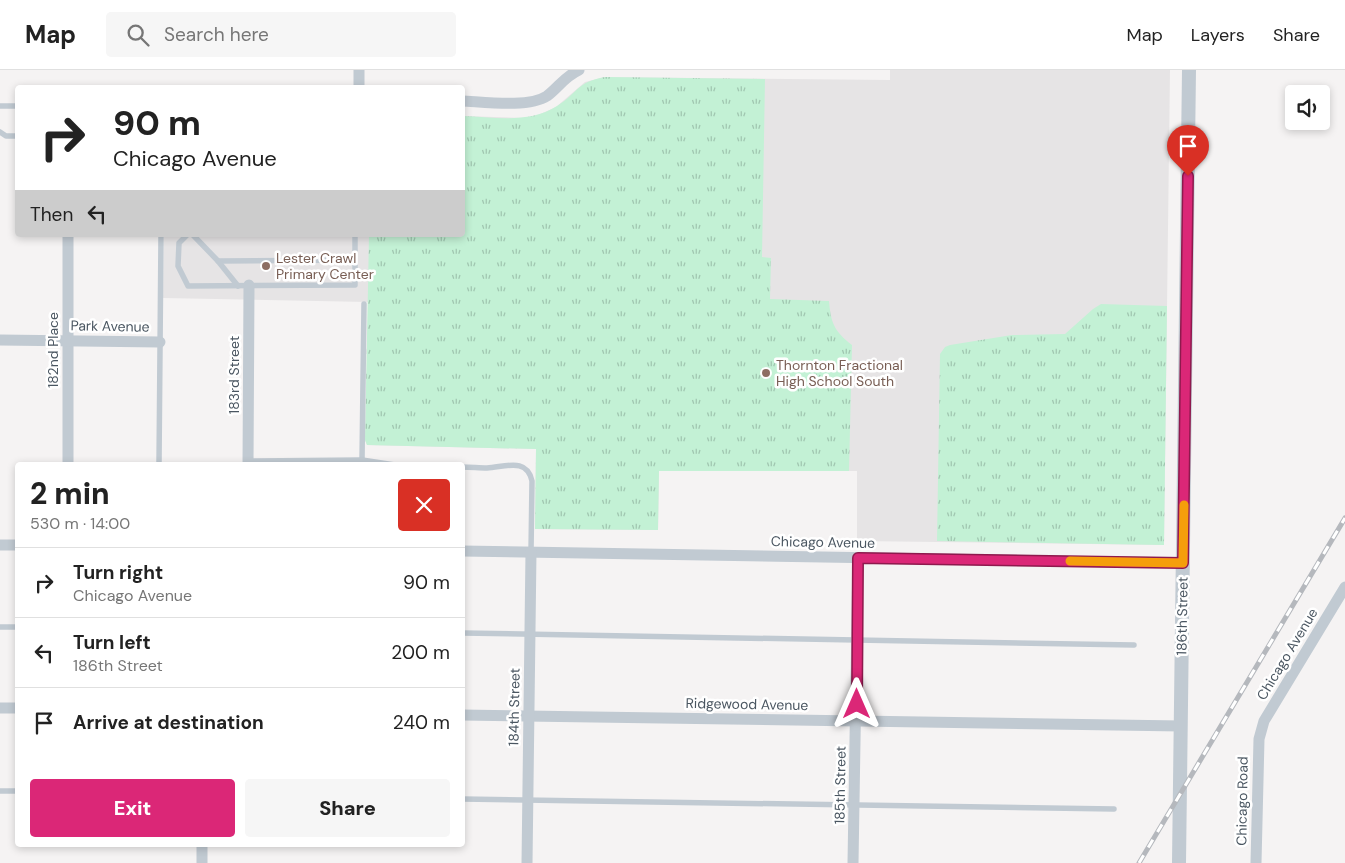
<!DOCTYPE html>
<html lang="en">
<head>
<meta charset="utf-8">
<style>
	:root { --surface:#fff; --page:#f6f6f6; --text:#222; --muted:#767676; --line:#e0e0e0; --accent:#db2777 }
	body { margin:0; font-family:"DM Sans",sans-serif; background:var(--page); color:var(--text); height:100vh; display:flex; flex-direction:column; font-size:19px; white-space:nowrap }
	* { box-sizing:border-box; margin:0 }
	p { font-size:16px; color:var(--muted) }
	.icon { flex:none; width:28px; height:28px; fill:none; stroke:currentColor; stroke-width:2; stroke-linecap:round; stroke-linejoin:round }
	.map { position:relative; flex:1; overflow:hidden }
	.side { position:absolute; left:15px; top:392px; width:450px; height:385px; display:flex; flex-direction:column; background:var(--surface); border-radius:5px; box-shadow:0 2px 8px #0003 }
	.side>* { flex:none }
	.banner { position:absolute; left:15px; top:15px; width:450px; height:152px; border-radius:5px; box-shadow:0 2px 8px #0003; background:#fff; color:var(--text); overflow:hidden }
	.fabs { position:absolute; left:1285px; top:15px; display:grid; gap:10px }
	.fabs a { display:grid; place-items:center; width:45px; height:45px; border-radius:5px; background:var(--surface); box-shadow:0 2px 8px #0003; font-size:25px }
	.pin { position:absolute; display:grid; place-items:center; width:42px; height:42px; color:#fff; margin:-51px -21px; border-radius:50% 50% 50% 0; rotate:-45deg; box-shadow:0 0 5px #0007 }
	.pin .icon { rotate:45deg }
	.me { position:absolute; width:55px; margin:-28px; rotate:0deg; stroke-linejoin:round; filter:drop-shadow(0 0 4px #0008) }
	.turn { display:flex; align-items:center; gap:18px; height:105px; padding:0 15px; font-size:22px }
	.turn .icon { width:65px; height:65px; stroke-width:2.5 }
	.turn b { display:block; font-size:35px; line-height:42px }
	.then { display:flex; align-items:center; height:48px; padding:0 15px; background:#0003; gap:10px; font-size:19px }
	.round { display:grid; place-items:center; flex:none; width:52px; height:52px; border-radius:5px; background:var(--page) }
	.head { display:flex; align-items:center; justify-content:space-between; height:85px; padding:0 15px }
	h1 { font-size:30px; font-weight:800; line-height:38px }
	.button { display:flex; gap:10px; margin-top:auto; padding:10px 15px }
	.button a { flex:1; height:58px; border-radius:5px; background:var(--accent); color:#fff; font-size:20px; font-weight:800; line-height:58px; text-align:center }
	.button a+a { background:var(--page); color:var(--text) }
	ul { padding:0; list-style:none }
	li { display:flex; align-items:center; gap:15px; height:70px; padding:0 15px; border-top:1px solid var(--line) }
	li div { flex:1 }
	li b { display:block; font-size:19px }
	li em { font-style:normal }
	header { display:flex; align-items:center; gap:30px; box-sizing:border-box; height:70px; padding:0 25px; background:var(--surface); border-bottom:1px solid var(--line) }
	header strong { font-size:24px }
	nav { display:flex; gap:28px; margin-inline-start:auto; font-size:18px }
	.search { width:350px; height:45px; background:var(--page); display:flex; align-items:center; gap:12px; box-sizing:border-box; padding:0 18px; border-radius:5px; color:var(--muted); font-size:19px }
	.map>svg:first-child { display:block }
</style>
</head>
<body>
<header>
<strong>Map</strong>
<div class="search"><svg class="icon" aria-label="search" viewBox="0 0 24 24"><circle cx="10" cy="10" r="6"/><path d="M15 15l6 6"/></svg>Search here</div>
<nav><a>Map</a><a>Layers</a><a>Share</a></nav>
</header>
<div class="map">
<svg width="1345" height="793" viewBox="0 0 1345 793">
	<defs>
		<pattern id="park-tufts" width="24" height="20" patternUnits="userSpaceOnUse" patternTransform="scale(1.25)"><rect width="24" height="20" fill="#c3f1d5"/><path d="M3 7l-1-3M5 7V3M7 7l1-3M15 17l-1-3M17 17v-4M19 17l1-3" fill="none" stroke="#a0c6b0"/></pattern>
	</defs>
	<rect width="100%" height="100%" fill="#f5f3f3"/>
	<path fill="#e6e4e5" d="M890 0H1170L1164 475 857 471V401H659L658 460 535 459 536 379 367 375 365 370 368 232 163 228 164 165H462L463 46 524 48 536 46 556 37 585 12 605 7 890 10Z"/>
	<g fill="url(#park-tufts)">
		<path d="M605 7 765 9 762 187 771 188 770 229 829 231C831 253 834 261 852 275L849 401H659L658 460 535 459 536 379 367 375 365 370 369 165H462L463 46C494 47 529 54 557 36 578 23 576 12 605 7Z"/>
		<path d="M1101 234 1167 236 1164 475 937 471 940 284 945 277 950 275 1012 265 1065 264 1093 239Z"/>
	</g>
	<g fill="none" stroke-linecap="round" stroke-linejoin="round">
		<g stroke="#c1cad2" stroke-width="5.5">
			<path d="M0 36H18"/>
			<path d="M0 62 6 66H18"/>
			<path d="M187 165 179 173 178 196 188 216 355 215V190"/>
			<path d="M193 165 218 191 355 190V165"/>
			<path d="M218 191 238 216"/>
			<path d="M362 390 364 234"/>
			<path d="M248 391 362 390 395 395"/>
			<path d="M159 395 161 165"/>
			<path d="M462 397C471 397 479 398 487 398 505 397 527 387 532 411L531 482"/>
			<path d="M0 557H18"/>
			<path d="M462 563 1134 575"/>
			<path d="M0 721H18"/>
			<path d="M462 729 1114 739"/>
		</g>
		<g stroke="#c1cad2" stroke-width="11">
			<path d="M359 18V0"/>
			<path d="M462 31C484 32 529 38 547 26 559 17 564 7 579 0"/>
			<path d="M68 165V395"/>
			<path d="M0 270 160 272"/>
			<path d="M248 395 249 215"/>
			<path d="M0 475H18"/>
			<path d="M462 481 1183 493"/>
			<path d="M0 638H18"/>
			<path d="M462 645 1181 656"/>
			<path d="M202 793V775"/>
			<path d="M527 793 531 482"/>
			<path d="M853 793 858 488"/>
			<path d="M1256 793 1259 669 1264 651 1345 517"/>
		</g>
		<path stroke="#c1cad2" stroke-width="14" d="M1179 793 1189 0"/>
		<defs>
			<path id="rail" d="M1139 793 1345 448"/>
		</defs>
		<use href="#rail" stroke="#b5b8bd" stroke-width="5"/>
		<use href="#rail" stroke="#fff" stroke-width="3" stroke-dasharray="9" stroke-linecap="butt"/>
	</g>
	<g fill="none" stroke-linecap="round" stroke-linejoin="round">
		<defs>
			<path id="route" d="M857 634 858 488 1183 493 1188 106"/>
		</defs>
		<use href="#route" stroke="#8e194d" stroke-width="12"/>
		<use href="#route" stroke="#db2777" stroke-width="9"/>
		<path stroke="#f59e0b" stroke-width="9" d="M1070 491 1183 493 1184 435"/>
	</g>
	<g fill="#8d6e63" stroke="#fff" stroke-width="2">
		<circle cx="266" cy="196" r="5"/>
		<circle cx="766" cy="303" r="5"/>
	</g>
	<g text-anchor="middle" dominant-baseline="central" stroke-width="5" stroke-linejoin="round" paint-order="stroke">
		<g font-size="14" fill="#785e54" stroke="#fff" text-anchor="start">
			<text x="276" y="188">Lester Crawl<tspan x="276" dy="16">Primary Center</tspan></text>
			<text x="776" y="295">Thornton Fractional<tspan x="776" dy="16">High School South</tspan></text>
		</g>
		<g font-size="14" fill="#4a5661" stroke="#fff">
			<text transform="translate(110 256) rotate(1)">Park Avenue</text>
			<text transform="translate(53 280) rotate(-90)">182nd Place</text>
			<text transform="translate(234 305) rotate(-90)">183rd Street</text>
			<text transform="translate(823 472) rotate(1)">Chicago Avenue</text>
			<text transform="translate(1182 546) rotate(-89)">186th Street</text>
			<text transform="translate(1287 584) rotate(-59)">Chicago Avenue</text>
			<text transform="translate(747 634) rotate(1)">Ridgewood Avenue</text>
			<text transform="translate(514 637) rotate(-89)">184th Street</text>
			<text transform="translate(840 715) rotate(-89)">185th Street</text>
			<text transform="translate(1242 731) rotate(-89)">Chicago Road</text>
		</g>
	</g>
</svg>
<div class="fabs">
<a><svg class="icon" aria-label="sound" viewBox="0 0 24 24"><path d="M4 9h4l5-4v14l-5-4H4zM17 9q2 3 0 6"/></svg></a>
</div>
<div class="pin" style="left:1188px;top:106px;background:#d93025"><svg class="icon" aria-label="arrive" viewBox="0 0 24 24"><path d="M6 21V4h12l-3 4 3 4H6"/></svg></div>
<svg class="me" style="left:857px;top:634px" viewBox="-20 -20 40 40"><path d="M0-17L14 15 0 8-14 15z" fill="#db2777" stroke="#fff" stroke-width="4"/></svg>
<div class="banner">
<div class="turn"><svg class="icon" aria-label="right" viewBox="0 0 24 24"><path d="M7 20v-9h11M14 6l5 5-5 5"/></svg><div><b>90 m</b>Chicago Avenue</div></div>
<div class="then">Then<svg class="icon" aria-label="left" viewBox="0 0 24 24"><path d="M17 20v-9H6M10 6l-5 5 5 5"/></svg></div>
</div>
<section class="side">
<div class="head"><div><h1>2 min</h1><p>530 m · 14:00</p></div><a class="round" style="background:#d93025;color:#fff"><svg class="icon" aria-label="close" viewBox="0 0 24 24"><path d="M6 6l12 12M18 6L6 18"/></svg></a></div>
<ul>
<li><svg class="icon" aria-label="right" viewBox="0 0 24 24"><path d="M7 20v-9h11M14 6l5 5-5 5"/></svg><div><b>Turn right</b><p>Chicago Avenue</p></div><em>90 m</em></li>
<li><svg class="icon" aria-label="left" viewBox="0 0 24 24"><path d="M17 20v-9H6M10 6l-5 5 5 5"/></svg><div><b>Turn left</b><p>186th Street</p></div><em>200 m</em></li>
<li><svg class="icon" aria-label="arrive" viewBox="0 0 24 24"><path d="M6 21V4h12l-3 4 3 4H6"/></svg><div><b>Arrive at destination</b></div><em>240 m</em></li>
</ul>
<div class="button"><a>Exit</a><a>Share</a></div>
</section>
</div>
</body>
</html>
